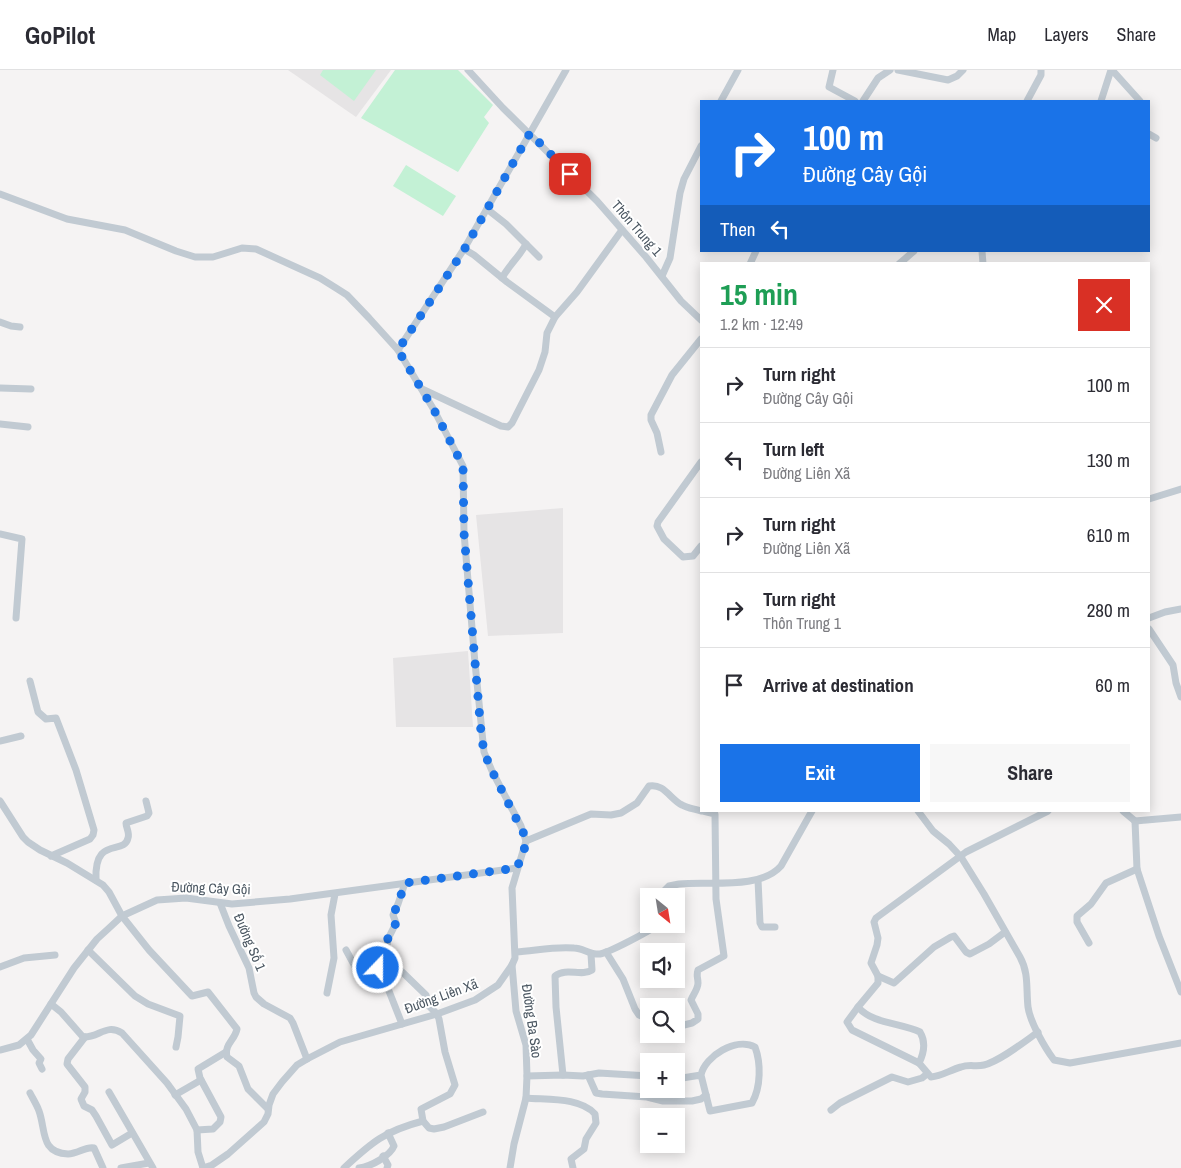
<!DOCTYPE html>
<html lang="en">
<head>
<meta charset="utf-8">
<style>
	:root { --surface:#fff; --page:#f7f7f7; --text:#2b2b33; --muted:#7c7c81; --line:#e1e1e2; --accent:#1a73e8 }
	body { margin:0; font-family:"Archivo Narrow",sans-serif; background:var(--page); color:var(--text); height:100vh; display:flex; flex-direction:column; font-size:19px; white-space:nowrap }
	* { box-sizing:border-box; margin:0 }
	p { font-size:16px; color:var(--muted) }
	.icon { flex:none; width:28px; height:28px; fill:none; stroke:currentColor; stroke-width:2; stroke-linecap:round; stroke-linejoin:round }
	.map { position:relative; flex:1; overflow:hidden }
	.panel { position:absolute; left:700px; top:192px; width:450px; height:550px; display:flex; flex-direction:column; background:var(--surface); border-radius:0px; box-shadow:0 2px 12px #0003 }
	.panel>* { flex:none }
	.banner { position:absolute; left:700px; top:30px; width:450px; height:152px; border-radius:0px; box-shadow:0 2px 12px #0003; background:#1a73e8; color:#fff; overflow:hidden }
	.needle { width:32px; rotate:150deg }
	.tools { position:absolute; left:640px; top:818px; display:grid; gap:10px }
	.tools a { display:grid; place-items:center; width:45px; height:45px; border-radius:0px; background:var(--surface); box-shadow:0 2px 12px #0003; font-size:25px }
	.pin { position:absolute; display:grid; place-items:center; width:42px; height:42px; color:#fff; margin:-21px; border-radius:10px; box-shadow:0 2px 8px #0006 }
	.me { position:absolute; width:55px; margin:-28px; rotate:22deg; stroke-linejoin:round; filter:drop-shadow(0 0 4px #0008) }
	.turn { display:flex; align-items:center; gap:18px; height:105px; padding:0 20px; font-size:22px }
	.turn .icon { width:65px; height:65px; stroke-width:2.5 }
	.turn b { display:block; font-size:35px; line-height:42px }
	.then { display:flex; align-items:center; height:48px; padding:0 20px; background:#0003; gap:10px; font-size:19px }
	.round { display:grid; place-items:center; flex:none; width:52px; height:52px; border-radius:0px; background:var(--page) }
	.summary { display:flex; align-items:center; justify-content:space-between; height:85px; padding:0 20px }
	h1 { font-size:30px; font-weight:700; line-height:38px; color:#1e9e55 }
	.primary-button { display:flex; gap:10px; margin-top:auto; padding:10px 20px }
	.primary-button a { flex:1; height:58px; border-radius:0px; background:var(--accent); color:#fff; font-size:20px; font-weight:700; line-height:58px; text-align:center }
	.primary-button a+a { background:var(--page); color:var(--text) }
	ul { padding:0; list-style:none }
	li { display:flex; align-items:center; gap:15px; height:75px; padding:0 20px; border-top:1px solid var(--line) }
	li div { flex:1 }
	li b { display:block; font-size:19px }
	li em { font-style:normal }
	header { display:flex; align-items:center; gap:30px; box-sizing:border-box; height:70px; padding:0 25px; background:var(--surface); border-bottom:1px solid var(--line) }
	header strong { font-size:24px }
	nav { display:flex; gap:28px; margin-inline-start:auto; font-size:18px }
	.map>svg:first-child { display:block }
</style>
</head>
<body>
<header>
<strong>GoPilot</strong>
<nav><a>Map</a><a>Layers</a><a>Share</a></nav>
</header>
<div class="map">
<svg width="1181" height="1098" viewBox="0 0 1181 1098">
	<rect width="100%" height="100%" fill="#f5f3f3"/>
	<g fill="#e6e4e5">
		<path d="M288 0H391L356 47Z"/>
		<path d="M563 438V563L488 566 476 445Z"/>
		<path d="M468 581 473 657H396L393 588Z"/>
	</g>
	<g fill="#c3f1d5">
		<path d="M323 0H376L354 31 320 5Z"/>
		<path d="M395 0H458L493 35 484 47 489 53 458 102 361 48Z"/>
		<path d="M406 95 456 126 443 146 393 116Z"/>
	</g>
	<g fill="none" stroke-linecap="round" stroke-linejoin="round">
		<g stroke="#c1cad2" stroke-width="7">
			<path d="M468 0 503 38 597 131 646 187 681 231 701 250"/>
			<path d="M833 0 829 17 855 31"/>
			<path d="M898 0 948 10 957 6 963 0"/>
			<path d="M1112 0 1140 31"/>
			<path d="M721 31 738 0"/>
			<path d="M863 31 878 8 890 0"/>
			<path d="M1027 31 1041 5V0"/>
			<path d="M1101 31 1111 0"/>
			<path d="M1149 64 1156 68"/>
			<path d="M0 124 67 149 125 160 176 181 195 187H213L242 178 256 179 320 208 336 218 347 225 369 248 398 280"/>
			<path d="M487 139 506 154 539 187"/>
			<path d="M464 179 474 185 507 212 555 247"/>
			<path d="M982 181 983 194"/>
			<path d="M750 194 756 181"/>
			<path d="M899 194 914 181"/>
			<path d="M662 206 670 188 680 123 684 109 701 76"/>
			<path d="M502 208C509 195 520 186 526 174"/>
			<path d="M0 252 11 256 20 257"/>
			<path d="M0 318 31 319"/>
			<path d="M422 319 501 356 508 357 512 353 539 300 545 282 547 263 555 247 577 222 622 160"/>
			<path d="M0 354 28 357"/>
			<path d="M661 382 657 363 651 350V345L672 305 701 269"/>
			<path d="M701 392 658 452 657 456 664 469 683 487 693 486 701 476"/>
			<path d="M1149 429 1181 419"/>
			<path d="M0 464 22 469 16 548"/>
			<path d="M1149 548 1165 542 1181 539"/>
			<path d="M1149 559 1173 595 1176 613 1181 627"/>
			<path d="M30 611 38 642 46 649 56 648 76 700 94 760 93 765 90 769 51 786"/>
			<path d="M0 671 21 666"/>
			<path d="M0 731 23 767 28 772 40 780 67 793 103 815 109 822 122 846 149 880 192 926 208 922 237 959C235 970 224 974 227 987L239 996 248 1019 268 1039"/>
			<path d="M918 741 933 761 949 774 961 787 984 824 1020 887C1029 903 1026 919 1028 937 1030 952 1045 978 1054 990L1070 993 1181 973"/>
			<path d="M1123 741 1135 751 1181 747"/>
			<path d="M1135 751 1137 799 1159 866 1181 922"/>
			<path d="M526 771 591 744 611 745 621 743 637 733 649 716C664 713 670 729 682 735 687 738 695 739 701 741"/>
			<path d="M96 810C94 765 124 786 128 768 130 763 126 758 126 753L147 746 149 743 146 731"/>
			<path d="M758 810 760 853 762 857H775"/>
			<path d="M664 826 665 820 669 816 679 814C709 811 760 820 781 796L812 741"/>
			<path d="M220 833 229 856 249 898 254 923 256 927 264 934 290 948 293 953 307 989"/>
			<path d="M1089 873 1077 852V846L1091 834 1106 813 1137 799"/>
			<path d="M88 880 135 926 148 934 180 946 178 967 176 977"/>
			<path d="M346 880 358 902 377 895"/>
			<path d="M516 882C534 881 555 876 574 878 583 878 590 885 600 884 610 882 650 861 659 854"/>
			<path d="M606 882 623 909 635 939 639 945 646 948 649 957"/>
			<path d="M382 891 386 882 388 869 396 853 393 845 398 834 405 813"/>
			<path d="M0 897 24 888 55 885"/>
			<path d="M878 906 894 913 934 877 951 867 954 866 966 882 970 884 989 874 1005 862"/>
			<path d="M327 923 334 888 331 845 335 824"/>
			<path d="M51 934 61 942 83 967C99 968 106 953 122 963L167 1013 186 1039 197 1060 198 1082 203 1098"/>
			<path d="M858 937 847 952 852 960 919 993"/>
			<path d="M402 954 387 916 378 898 380 892 395 895 426 925 429 936 437 944 439 949 445 982 455 1015 450 1024 421 1039 423 1051 429 1058 434 1059 444 1057 483 1042"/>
			<path d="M676 957 692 953 698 949V944L691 930C693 925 698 919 698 913 698 907 696 906 698 900L724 886 716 829 715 744 703 741"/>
			<path d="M1038 962C1024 972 1000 991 984 995 976 997 969 994 961 997 950 1000 942 1006 931 1007L919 993C924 983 926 972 920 962 902 953 872 954 858 937L878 913V906L871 893 877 875 878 868 874 852 876 848 966 782 1048 741"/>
			<path d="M85 967 68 989 67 994 85 1017V1022L81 1029 84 1036 92 1040 96 1046 112 1075 132 1063"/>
			<path d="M27 969 33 980 41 989 39 993 42 999"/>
			<path d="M0 980 19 975 31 965 74 898 97 869 108 859 122 846 157 830 186 828 232 834 290 829 517 798"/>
			<path d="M563 1005 556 937 555 906C567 897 581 907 592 900L591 884"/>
			<path d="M588 1005 596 1023 602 1024 647 1027 663 1031H692L701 1029 706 1025"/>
			<path d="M527 1006 563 1005 583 1006 599 1003 649 1006"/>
			<path d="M676 1009 701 1005C705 986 736 967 755 977 761 993 761 1017 752 1033L710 1041 701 1005"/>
			<path d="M109 1022 153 1098"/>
			<path d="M30 1023C33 1029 37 1035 39 1041 46 1060 40 1083 68 1084 78 1084 86 1076 94 1078L103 1098"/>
			<path d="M175 1025 201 1010"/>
			<path d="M526 1028C547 1030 580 1027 595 1044L596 1053 586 1069 584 1079 571 1089 573 1098"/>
			<path d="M831 1040 840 1033 892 1007 908 1012 922 1008 927 1004"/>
			<path d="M197 1060 213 1059 220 1052 221 1047 200 1008 198 999 226 982"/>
			<path d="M383 1086 388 1095 387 1098"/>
			<path d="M121 1098 149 1093"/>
			<path d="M203 1098 212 1095 228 1084 264 1052 268 1044 269 1035 273 1024 282 1012 297 995 307 989 340 972 437 944 475 930 498 915 512 895 515 888 512 818 526 771 521 756 492 701 484 682 475 593 464 463 463 396 434 340 398 280 464 179 566 0"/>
			<path d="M344 1098C372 1072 385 1061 423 1051"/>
			<path d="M359 1098C370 1097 390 1086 394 1076L388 1063"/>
			<path d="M510 1098 514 1074 526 1028 527 1006 526 975 516 941 512 895"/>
		</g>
	</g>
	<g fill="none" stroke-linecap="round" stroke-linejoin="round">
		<path stroke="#1a73e8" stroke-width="9" stroke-dasharray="0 16.2" d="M378 898 377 895 384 887 388 868 396 853 393 845 398 834 405 813 517 798 525 777 524 764 492 701 484 682 481 662 464 463 463 396 434 340 398 280 464 180 530 63 570 104"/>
	</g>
	<g text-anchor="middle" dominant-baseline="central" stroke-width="4" stroke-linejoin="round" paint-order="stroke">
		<g font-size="14" fill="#4a5661" stroke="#fff">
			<text transform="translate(637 158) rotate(49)">Thôn Trung 1</text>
			<text transform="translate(211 818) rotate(2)">Đường Cây Gội</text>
			<text transform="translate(250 872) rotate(67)">Đường Số 1</text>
			<text transform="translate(441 926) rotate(-20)">Đường Liên Xã</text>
			<text transform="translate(532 951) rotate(82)">Đường Ba Sào</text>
		</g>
	</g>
</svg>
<div class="tools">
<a><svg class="needle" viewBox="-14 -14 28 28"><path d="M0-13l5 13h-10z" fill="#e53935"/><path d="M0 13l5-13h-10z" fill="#7c7c81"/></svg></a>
<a><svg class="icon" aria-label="sound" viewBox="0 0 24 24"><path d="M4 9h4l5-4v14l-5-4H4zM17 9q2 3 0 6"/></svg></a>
<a><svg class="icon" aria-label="search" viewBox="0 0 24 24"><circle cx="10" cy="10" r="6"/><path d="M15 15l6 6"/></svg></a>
<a>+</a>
<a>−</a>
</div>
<div class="pin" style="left:570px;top:104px;background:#d93025"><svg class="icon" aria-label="arrive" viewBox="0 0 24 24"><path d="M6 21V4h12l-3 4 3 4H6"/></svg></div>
<svg class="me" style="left:378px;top:898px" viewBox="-20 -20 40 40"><circle r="17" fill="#1a73e8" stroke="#fff" stroke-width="3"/><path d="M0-11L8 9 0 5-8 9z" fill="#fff"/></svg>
<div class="banner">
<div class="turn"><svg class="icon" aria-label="right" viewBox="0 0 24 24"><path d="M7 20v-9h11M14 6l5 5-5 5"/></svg><div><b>100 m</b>Đường Cây Gội</div></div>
<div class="then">Then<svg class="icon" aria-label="left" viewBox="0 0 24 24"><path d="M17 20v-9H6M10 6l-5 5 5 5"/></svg></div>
</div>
<section class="panel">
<div class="summary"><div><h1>15 min</h1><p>1.2 km · 12:49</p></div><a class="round" style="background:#d93025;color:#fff"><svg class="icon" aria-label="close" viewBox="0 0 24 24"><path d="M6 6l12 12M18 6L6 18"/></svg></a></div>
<ul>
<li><svg class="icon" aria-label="right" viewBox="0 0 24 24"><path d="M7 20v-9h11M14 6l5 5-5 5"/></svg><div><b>Turn right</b><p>Đường Cây Gội</p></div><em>100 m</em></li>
<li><svg class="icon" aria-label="left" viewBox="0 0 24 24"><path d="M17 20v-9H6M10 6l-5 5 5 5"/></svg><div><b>Turn left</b><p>Đường Liên Xã</p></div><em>130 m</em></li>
<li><svg class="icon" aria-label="right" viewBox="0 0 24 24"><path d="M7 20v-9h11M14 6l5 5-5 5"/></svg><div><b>Turn right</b><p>Đường Liên Xã</p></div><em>610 m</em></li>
<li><svg class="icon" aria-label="right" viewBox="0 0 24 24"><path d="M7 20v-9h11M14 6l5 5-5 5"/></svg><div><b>Turn right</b><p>Thôn Trung 1</p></div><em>280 m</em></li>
<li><svg class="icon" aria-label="arrive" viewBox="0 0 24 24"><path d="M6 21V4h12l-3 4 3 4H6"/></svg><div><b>Arrive at destination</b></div><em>60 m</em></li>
</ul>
<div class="primary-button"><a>Exit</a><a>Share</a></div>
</section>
</div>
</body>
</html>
